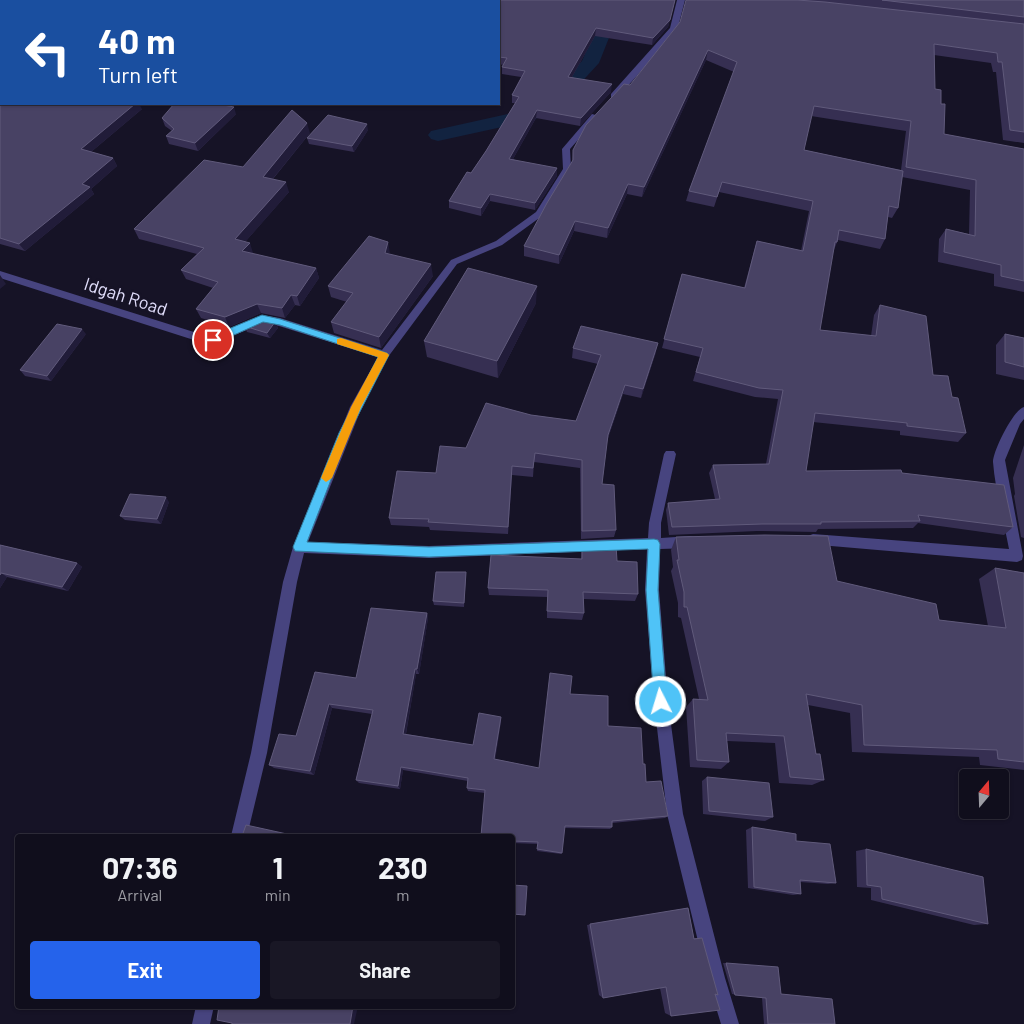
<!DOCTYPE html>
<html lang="en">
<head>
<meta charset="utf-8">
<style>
	:root { --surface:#100e1c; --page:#191725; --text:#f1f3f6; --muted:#9c9ca3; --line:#302e3b; --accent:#2563eb }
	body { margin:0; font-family:Barlow,sans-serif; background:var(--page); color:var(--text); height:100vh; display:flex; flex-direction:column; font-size:19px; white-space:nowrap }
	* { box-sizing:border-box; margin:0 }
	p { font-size:16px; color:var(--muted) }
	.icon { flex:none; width:28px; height:28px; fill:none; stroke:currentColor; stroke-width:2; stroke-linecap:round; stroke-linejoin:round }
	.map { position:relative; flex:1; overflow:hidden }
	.panel { position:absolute; left:15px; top:834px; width:500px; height:175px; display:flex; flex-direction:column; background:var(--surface); border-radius:5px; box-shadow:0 1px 4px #0004,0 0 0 1px var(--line) }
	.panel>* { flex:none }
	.guide { position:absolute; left:0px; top:0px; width:500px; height:105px; box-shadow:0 1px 4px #0004,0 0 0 1px var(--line); background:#1a4fa0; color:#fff; overflow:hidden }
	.needle { width:32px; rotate:19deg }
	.controls { position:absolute; left:959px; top:769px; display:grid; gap:10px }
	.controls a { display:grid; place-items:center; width:50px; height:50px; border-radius:5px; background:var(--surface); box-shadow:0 1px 4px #0004,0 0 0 1px var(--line); font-size:25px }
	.pin { position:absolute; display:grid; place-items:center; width:42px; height:42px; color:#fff; margin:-21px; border:2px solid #fff; border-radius:50%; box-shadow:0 1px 5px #0007 }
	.me { position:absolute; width:55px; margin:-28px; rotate:355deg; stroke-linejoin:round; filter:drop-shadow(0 0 4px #0008) }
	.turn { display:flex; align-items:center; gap:18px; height:105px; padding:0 15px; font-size:22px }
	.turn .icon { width:65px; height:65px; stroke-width:2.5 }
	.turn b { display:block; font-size:35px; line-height:42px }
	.eta { display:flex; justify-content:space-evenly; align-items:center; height:85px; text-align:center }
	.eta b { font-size:30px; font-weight:700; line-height:35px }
	.cta { display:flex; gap:10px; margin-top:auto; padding:10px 15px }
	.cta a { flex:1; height:58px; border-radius:5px; background:var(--accent); color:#fff; font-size:20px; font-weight:700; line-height:58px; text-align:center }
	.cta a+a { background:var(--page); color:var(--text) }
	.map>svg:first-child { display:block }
</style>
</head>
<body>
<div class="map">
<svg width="1024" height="1024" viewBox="0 0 1024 1024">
	<rect width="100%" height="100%" fill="#161326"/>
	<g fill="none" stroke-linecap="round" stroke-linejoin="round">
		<path fill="#122340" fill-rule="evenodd" d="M608 0H624L599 63 564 101 534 120 438 141 431 139 428 135 431 131 521 111 550 93 582 61Z"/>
		<g fill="#47447f" fill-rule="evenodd">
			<path d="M677 0H685L677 31 617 98H611V94L670 28Z"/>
			<path d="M592 114 599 116 570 149 571 169 542 216 502 245 457 264 388 357 362 407 308 542 429 546 648 538 649 523 664 454 666 451H674L676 454 661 523V538L691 536 696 538 697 542 696 546 691 548 660 549 659 590 668 702 683 814 725 978 739 1024H721L707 978 667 814 654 702 645 590 647 549 429 558 304 553 297 582 267 753 247 836H231L251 753 283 582 293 547 350 407 378 357 279 326 263 323 213 344 197 341 0 278V271L197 333 212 336 262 315 280 318 382 350 451 260 496 241 536 212 563 169 562 149Z"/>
			<path d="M1024 407V419L1020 424 1005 460 1023 556 1022 560 1017 562 808 544 807 540 808 536 813 534 1009 549C1004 522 995 489 993 462 993 451 1013 410 1024 407Z"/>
			<path d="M196 1006H214L210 1024H192Z"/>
		</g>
	</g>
	<g fill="#362f52" fill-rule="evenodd">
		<path d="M0 0H84L82 1H1V104L142 109 91 152 113 158 117 166 91 189 94 194 25 251 0 244Z"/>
		<path d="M178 0H675L668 27 652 45 595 36 572 77 611 92 580 126 536 118 513 159 557 176 535 210 490 201 481 216 449 208V201L471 173 486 151 515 103H512V95L521 77 502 74V67L503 65 499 64V1H183Z"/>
		<path d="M696 0H1024V143L1003 140 996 72H993L991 63 934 55 935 89 941 104 944 134 1024 149V292L994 286V274L938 262 939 239 946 229 969 234 970 190 902 177 898 208 892 218 888 217 885 239 880 249 838 240 833 252 820 330 871 336 874 315 880 305 933 375 952 397 966 433 958 442 900 435V431L813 422 806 471 902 473 1013 527 1004 535 918 523 913 528 818 529 816 532 757 531 669 535 666 510 668 503 715 499 709 473 713 465 766 464 778 399 755 397 693 381 700 357 662 348 682 274 744 288 754 251 757 241 801 251 809 211 719 192 714 207 686 201 689 191 734 72 706 60 642 197 627 194 607 238 574 231 559 264 524 256V246L572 162 573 150 630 85 680 22ZM811 116 906 131 901 170 804 150Z"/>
		<path d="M236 114 198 151 169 144 166 136 172 131 165 126 162 118Z"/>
		<path d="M368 130 354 152 309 144 307 138Z"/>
		<path d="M310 133 273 179 289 192 245 242 253 253V254L316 268 319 278 300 306 295 305 285 318 261 313 229 327 201 318 196 309 213 288 186 279 181 270 197 254 139 239 134 229 243 167Z"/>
		<path d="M390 254 433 276 381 348 334 333 331 322 347 302 331 297 328 286Z"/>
		<path d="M536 303 498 378 427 357 424 341Z"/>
		<path d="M275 322 278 328 270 338 247 332 244 326Z"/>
		<path d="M86 334 51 381 25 376 20 370Z"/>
		<path d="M1005 334 1024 338V380L996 374V345Z"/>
		<path d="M573 348 656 352 641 398 623 394 607 441 602 484 616 530 614 537 581 539 580 468 534 462 533 477 512 475 508 534 430 530 429 527 391 525 389 518 436 473 466 448 531 415 576 421 598 364 572 358Z"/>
		<path d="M1024 445V538L1021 537 1014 496 1015 494 1013 478Z"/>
		<path d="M169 502 161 524 125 520 120 516Z"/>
		<path d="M676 537 837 581 939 620 988 626 979 579 995 568 1024 573V770L980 765 979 757 852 752 850 713 808 705 816 754 824 780 812 785 779 783 775 743 727 741 729 762 721 769 690 767 686 707 693 699H699L681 618 678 617V603L671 571 673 567 671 550Z"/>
		<path d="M0 545 77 563 82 567 68 591 7 577 0 588Z"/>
		<path d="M582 546 617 561 638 594 635 601 584 599V613L582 620 547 618V597L489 595 488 588 581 559Z"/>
		<path d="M466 572V577L464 607 434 605 433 601Z"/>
		<path d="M427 613 428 618 419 674H416L406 734 473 745 501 721 495 759 539 768 570 694 608 726 643 764 646 782 668 816 665 818 612 823V827L610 829 564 828 562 853 561 854 537 851 538 844 512 843V836L485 793 468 791 467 788 468 781 403 770 400 789 359 783 356 780 372 714 332 708 314 775 274 768 269 765 296 736Z"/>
		<path d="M707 777 773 817 765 821 703 814 702 781Z"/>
		<path d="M752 827 796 841 836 883 828 884 800 882 801 894 793 895 748 888 746 830Z"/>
		<path d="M866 849 988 924 974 925 871 900V888L857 887 856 851Z"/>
		<path d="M688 908 694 938H702L715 994 671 1016 665 1013 660 988 603 998 599 995 587 925Z"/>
		<path d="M723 963 778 967 781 994 832 999 835 1024H764L762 998 732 994Z"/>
	</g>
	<g fill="#211c39">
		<path d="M71 0H84L82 1H69Z"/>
		<path d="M675 0 668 27 652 45 653 38Z"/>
		<path d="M596 28 595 36 568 84V77Z"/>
		<path d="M708 50 706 60 642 197 644 187Z"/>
		<path d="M612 84 611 92 580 126 581 118Z"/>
		<path d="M135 104H139L142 109 85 157 81 149Z"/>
		<path d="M234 107 236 114 198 151 195 143Z"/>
		<path d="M537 110 536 118 509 166V159Z"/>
		<path d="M307 123 310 133 266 187 263 177Z"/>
		<path d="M367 124 368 130 354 152 352 146Z"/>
		<path d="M113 158 117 166 91 189 94 194 25 251 19 244 82 184Z"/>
		<path d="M557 168V176L535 210V203Z"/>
		<path d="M286 182 289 192 239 249 235 239Z"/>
		<path d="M628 184 627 194 607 238 608 228Z"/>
		<path d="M490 194V201L481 216V208Z"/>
		<path d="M575 221 574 231 559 264V255Z"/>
		<path d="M388 242 390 253H385Z"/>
		<path d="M250 243 253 253 246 261 242 251Z"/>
		<path d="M431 264 433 276 381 348 379 337Z"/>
		<path d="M316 268 319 278 300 306 297 296Z"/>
		<path d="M0 275 6 284 0 289Z"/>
		<path d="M537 286 536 303 498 378 497 361Z"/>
		<path d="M291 295 295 305 285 318 282 308Z"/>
		<path d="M257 304 261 313 229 327 225 317Z"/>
		<path d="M275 322 278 328 270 338 267 333Z"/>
		<path d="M82 329 86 334 51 381 47 376Z"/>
		<path d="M658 343 656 352 641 398 643 389Z"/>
		<path d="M625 385 623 394 606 444 608 435Z"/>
		<path d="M512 466V475L508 534V527Z"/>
		<path d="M166 497 169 502 161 524 157 519Z"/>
		<path d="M77 563 82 567 68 591 62 587Z"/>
		<path d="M1 573 7 577 0 588V575Z"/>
		<path d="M427 613 428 618 419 674 417 669Z"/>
		<path d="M415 669 416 674 405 738 403 734Z"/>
		<path d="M329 704 332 708 314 775 310 771Z"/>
		<path d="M501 717V721L495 762 494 759Z"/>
		<path d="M401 767 403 770 400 789 398 786Z"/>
		<path d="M353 1006H358L354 1024H350Z"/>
	</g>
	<g fill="#484264" stroke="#605a7b">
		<path d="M0 0H71L69 1H1V104H135L81 149 113 158 82 184 90 187 19 244 0 238Z"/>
		<path d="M200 0H675L670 20 653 38 596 28 568 77 612 84 581 118 537 110 509 159 557 168 535 203 490 194 481 208 449 201 467 172 471 173 486 151 519 97 512 95 525 71 502 67 507 58 499 57V1H198Z"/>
		<path d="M686 0H797L825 2 1024 24V132L1010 130 1002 62H998L997 53 934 44 935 89 941 90V104H945L944 134 1024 149V281L1001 276V265L944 252 946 229 975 236 976 180 906 167 911 121 814 106 804 150 903 171 898 208 889 206 885 239 839 230 837 242H835L820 330 876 336 880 305 926 316 933 375 948 376 952 397 958 398 966 433 907 426V423L815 413 806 471 901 470 902 473 1004 485 1013 527 918 515 920 521 821 522V524H762L672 527 668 503 720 499 713 465 769 464 783 390 759 388 696 372 703 348 664 339 682 274 745 288 757 241 803 251 813 201 722 182 717 197 689 191 737 62 708 50 644 187 628 184 608 228 575 221 559 255 524 246 547 203 573 160V150L586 125 624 84 630 85 680 22Z"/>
		<path d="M882 0H1024V17Z"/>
		<path d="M174 104H218L234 107 195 143 166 136 174 129 162 118Z"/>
		<path d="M292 110 307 123 263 177 286 182 235 239 250 243 242 251 316 268 297 296 291 295 282 308 257 304 225 317 196 309 218 282 181 270 204 248 134 229 204 160 243 167Z"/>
		<path d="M328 115 367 124 352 146 307 138Z"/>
		<path d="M369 236 388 242 385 253 431 264 379 337 331 322 353 293 328 286Z"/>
		<path d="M468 268 537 286 497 361 424 341Z"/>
		<path d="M261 319 275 322 267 333 244 326Z"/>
		<path d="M57 324 82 329 47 376 20 370Z"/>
		<path d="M581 326 658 343 643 389 625 385 608 435 602 484 614 485 616 530 582 531V460L535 453 533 468 512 466 508 527 428 522 429 519 389 518 397 471 436 473 440 446 466 448 486 403 531 415 576 421 601 355 573 348Z"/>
		<path d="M1005 334 1024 338V367L1005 362Z"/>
		<path d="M130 494 166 497 157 519 120 516Z"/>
		<path d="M765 535 828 536 837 581 936 604 939 620 1006 628 995 568 1024 573V762L998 759 997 750 864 745 862 705 806 694 816 754H820L824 780 790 777 784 736 726 733 729 762 697 760 693 699 708 700 687 607H684V592L677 560H679L676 537Z"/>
		<path d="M0 545 77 563 62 587 1 573 0 575Z"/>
		<path d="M616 545 617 561 637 562 638 594 583 592 584 613 547 611 548 590 488 588 491 555 582 559V546Z"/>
		<path d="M436 572H466L464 603 433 601Z"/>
		<path d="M371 608 427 613 417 669H415L403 734 473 745 479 713 501 717 494 759 539 768 550 673 572 676 570 694 608 696V726L641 728 643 764H645L646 782 661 781 668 816 612 821V827L565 826 562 853 537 849 538 842 512 841V836H481L485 790 467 788 468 778 401 767 398 786 356 780 373 710 329 704 310 771 269 765 279 734 296 736 315 672 356 678Z"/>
		<path d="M707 777 769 783 773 817 709 811Z"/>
		<path d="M246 825 296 836H242Z"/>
		<path d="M752 827 796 834V841L830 844 836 883 800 880 801 894 754 887Z"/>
		<path d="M866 849 983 877 988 924 882 899 881 887 867 885Z"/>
		<path d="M512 885 527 886 525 915 512 914Z"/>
		<path d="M688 908 694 939 702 938 718 995 715 994 720 1010 671 1016 666 987 603 998 590 924Z"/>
		<path d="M726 963 778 967 781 994 832 999 835 1024H768L766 998 735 995Z"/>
		<path d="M219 1006H353L350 1024H232V1023L217 1020Z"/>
	</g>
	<path fill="#4fc3f7" stroke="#337fa1" d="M262 315 280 319 387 353 389 355 349 433 307 542 429 547 654 539 658 540 660 544 658 590 667 702 665 707 661 709 656 707 654 702 646 590 648 549 429 557 295 551 293 547 339 433 378 357 280 325 263 322 216 343 213 344 208 340 209 337Z"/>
	<path fill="#f59e0b" d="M341 338 387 353 389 355 361 407 332 478 326 482 321 478 351 407 378 357 337 344V339Z"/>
	<g text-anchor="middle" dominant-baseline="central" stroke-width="5" stroke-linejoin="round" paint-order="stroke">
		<g font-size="18" fill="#e0ddfa" stroke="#161326">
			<text transform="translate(126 296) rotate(18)">Idgah Road</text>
		</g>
	</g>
</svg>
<div class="controls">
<a><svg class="needle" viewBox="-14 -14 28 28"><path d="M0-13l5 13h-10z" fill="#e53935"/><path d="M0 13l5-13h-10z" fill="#9c9ca3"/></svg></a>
</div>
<div class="pin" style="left:213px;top:340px;background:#d93025"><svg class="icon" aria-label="arrive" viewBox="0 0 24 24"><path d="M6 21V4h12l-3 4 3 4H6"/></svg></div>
<svg class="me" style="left:661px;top:702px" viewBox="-20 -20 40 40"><circle r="17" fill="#4fc3f7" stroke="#fff" stroke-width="3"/><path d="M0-11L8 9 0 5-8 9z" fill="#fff"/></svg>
<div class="guide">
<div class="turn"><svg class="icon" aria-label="left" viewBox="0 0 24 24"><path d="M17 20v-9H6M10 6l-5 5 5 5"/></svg><div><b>40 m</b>Turn left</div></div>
</div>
<section class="panel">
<div class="eta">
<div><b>07:36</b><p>Arrival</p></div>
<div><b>1</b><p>min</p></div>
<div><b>230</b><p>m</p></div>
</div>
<div class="cta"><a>Exit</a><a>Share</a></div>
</section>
</div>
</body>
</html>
